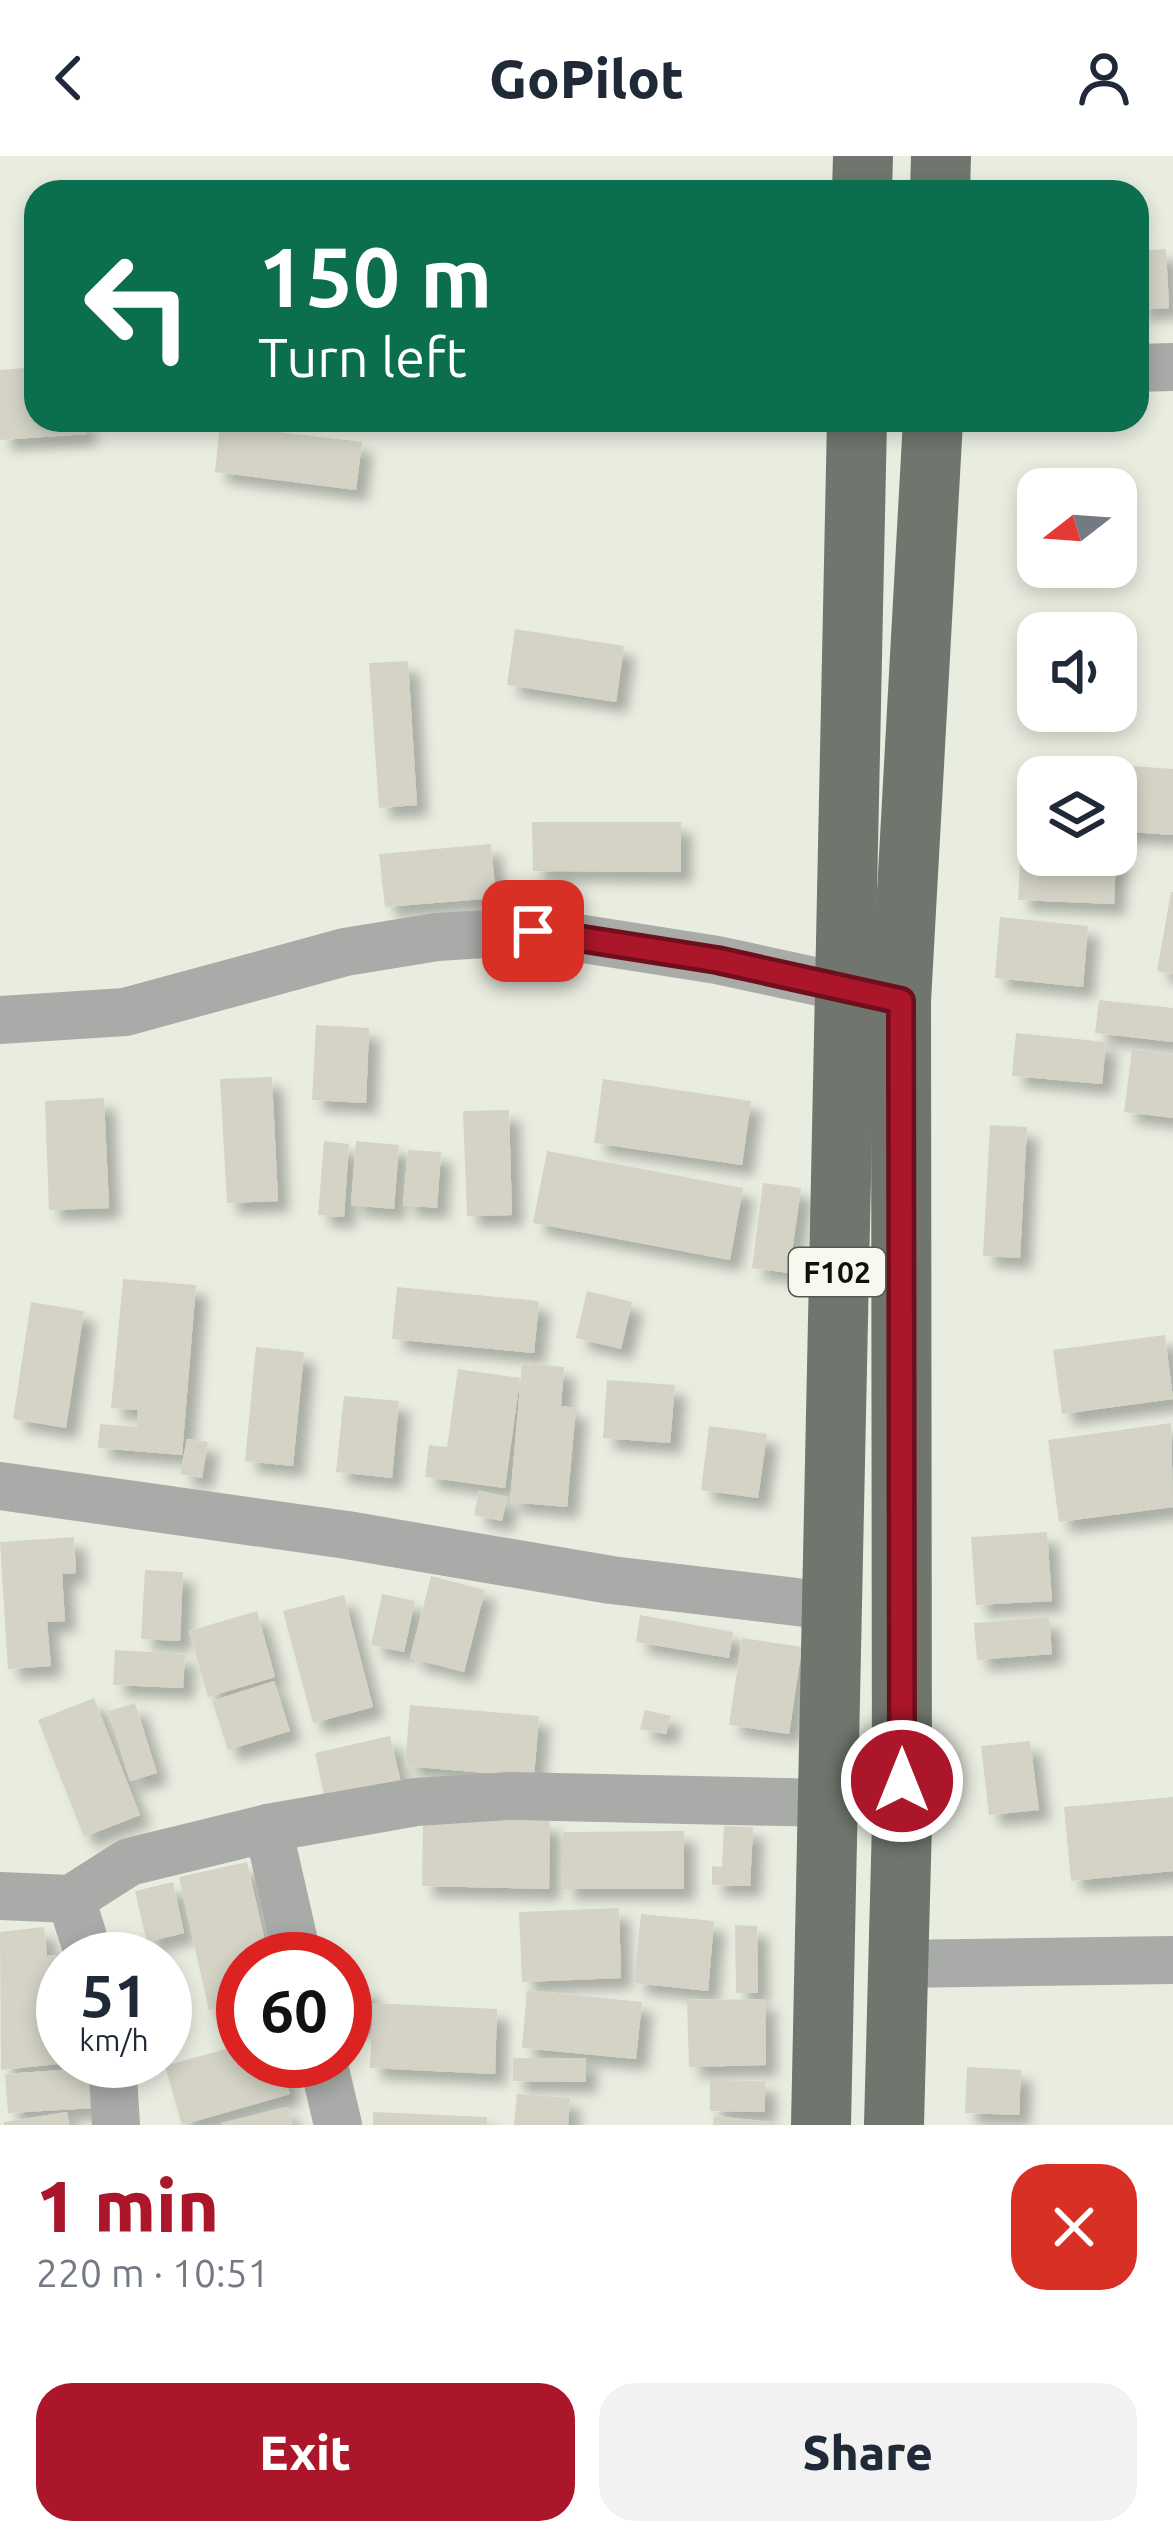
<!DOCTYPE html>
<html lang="en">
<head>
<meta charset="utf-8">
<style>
	:root { --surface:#fff; --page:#f2f2f3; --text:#1f2937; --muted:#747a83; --accent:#ab162b }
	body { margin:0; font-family:Ubuntu,sans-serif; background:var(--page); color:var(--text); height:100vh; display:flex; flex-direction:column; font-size:45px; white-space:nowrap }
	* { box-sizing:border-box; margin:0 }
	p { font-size:39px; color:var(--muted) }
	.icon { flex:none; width:66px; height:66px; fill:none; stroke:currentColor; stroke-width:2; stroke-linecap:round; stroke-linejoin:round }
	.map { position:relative; height:1969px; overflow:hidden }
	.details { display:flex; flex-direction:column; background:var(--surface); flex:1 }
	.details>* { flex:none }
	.hud { position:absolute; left:24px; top:24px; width:1125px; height:252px; border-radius:36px; box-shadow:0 6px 18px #0003; background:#0b6e4f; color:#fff; overflow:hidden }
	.needle { width:78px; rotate:253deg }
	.fabs { position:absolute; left:1017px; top:312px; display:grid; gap:24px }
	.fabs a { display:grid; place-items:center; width:120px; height:120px; border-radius:24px; background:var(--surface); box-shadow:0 6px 18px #0003; font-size:60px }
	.speed { position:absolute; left:36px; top:1776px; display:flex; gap:24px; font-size:60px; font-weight:700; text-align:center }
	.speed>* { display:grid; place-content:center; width:156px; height:156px; border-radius:50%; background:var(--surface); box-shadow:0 6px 18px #0003; line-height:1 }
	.speed small { font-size:30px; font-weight:400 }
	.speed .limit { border:18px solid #d22; background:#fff; color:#111 }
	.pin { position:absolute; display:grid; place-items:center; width:102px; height:102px; color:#fff; margin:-51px; border-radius:24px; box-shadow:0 6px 18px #0006 }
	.me { position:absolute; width:132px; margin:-66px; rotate:0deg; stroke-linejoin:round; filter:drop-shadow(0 0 9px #0008) }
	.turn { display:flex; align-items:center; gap:42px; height:252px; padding:0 36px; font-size:54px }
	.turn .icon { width:156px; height:156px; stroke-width:2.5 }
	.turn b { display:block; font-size:84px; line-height:102px }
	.round { display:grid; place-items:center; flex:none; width:126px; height:126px; border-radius:36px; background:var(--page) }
	.headline { display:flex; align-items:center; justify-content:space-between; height:204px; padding:0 36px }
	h1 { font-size:72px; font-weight:800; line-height:90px; color:var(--accent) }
	.action { display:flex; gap:24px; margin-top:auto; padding:24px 36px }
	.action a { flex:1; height:138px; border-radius:36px; background:var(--accent); color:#fff; font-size:48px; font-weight:800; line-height:138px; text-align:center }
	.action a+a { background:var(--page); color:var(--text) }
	header { display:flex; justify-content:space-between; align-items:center; height:156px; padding:0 36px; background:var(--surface); font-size:54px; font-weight:800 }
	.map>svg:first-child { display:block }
</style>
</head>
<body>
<header><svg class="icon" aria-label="back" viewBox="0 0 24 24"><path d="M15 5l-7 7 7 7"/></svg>GoPilot<svg class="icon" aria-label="person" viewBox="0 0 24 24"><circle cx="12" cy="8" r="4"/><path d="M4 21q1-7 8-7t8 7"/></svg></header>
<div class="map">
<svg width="1173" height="1969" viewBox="0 0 1173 1969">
	<defs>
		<filter id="shadow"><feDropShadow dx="11" dy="11" stdDeviation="6" flood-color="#0004"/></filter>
	</defs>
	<rect width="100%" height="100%" fill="#e9ede0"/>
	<g fill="#d4d3c6" filter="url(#shadow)">
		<path d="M1166 93 1169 152 1137 154V95Z"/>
		<path d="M36 211V264H85L86 278 0 284V214Z"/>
		<path d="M220 269 362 286 356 334 215 316Z"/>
		<path d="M515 473 624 490 616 546 507 529Z"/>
		<path d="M408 505 417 649 379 652 369 507Z"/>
		<path d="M1075 606 1173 613V679L1116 675V621H1074Z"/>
		<path d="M532 666H681V716L533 715Z"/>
		<path d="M491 688 496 742 385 751 379 698Z"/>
		<path d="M1021 692 1038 693V699H1116L1114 748 1018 744Z"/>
		<path d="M1171 736H1173V818L1157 815Z"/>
		<path d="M1000 761 1088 770 1083 831 995 822Z"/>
		<path d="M1099 844 1173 852V886L1095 877Z"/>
		<path d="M316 869 369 872 366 947 312 944Z"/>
		<path d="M1016 877 1106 886 1102 928 1012 920Z"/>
		<path d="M1132 893 1173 899V962L1124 956Z"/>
		<path d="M272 921 278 1045 227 1047 220 923Z"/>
		<path d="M603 923 751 945 742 1009 594 987Z"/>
		<path d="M104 942 109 1052 49 1054 45 945Z"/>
		<path d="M509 954 512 1059 467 1060 463 955Z"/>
		<path d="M990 969 1027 971 1020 1102 983 1100Z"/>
		<path d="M324 985 349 988 344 1061 318 1059Z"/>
		<path d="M356 985 399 989 394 1053 351 1049Z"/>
		<path d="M408 994 441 996 437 1052 403 1049Z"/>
		<path d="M547 995 743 1032 730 1104 533 1067Z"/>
		<path d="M763 1027 801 1032 789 1117 752 1112Z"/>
		<path d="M123 1123 196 1129 182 1299 98 1292 100 1268 137 1271 138 1254 111 1252Z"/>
		<path d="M397 1131 539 1145 534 1197 392 1183Z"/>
		<path d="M587 1135 632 1146 621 1193 576 1182Z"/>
		<path d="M31 1146 84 1155 66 1272 13 1263Z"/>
		<path d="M1165 1179 1173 1243 1062 1258 1053 1194Z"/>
		<path d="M256 1191 304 1196 293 1310 245 1305Z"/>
		<path d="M522 1207 564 1211 561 1250 576 1252 567 1351 510 1346Z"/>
		<path d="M458 1213 520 1222 505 1332 425 1321 429 1289 447 1291Z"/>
		<path d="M607 1224 675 1229 670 1287 603 1282Z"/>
		<path d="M344 1240 399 1245 392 1322 336 1316Z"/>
		<path d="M1171 1267 1173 1351 1059 1366 1048 1284Z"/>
		<path d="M709 1270 767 1278 758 1342 701 1334Z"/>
		<path d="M187 1283 208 1286 202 1322 180 1318Z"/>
		<path d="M479 1335 507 1341 502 1365 474 1359Z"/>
		<path d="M1047 1376 1052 1445 976 1449 971 1381Z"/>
		<path d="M74 1381 76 1417 62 1418 65 1465 47 1466 51 1510 8 1513 0 1386Z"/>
		<path d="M145 1414 183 1416 180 1485 141 1483Z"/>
		<path d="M431 1420 485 1434 464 1516 410 1502Z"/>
		<path d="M382 1438 415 1445 404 1496 371 1489Z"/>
		<path d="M344 1439 373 1551 313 1567 283 1455Z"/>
		<path d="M257 1455 275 1521 208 1541 189 1475Z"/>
		<path d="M640 1459 733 1476 729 1502 636 1486Z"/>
		<path d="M1049 1461 1052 1498 977 1504 974 1467Z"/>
		<path d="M742 1482 802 1491 789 1578 729 1569Z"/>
		<path d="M115 1494 185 1498 183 1532 113 1529Z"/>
		<path d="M274 1525 290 1575 228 1594 212 1545Z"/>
		<path d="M94 1542 140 1659 84 1681 38 1564Z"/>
		<path d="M135 1547 157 1617 130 1625 109 1555Z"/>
		<path d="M410 1549 539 1560 534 1621 405 1610Z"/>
		<path d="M645 1554 671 1560 666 1578 640 1573Z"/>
		<path d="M390 1580 403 1635 327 1653 315 1597Z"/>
		<path d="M1030 1585 1039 1654 989 1659 981 1590Z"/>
		<path d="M1173 1641V1715L1071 1725 1064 1651Z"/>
		<path d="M423 1663 550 1665 549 1733 422 1730Z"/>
		<path d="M724 1670 753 1671 750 1730 712 1729V1710L722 1711Z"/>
		<path d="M684 1675V1733H563V1676Z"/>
		<path d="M247 1706 269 1803H243V1846L209 1854 179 1721Z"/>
		<path d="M173 1726 184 1777 147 1786 135 1735Z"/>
		<path d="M619 1752 621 1822 522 1826 519 1756Z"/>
		<path d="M641 1758 714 1765 708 1835 634 1827Z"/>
		<path d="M735 1769 757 1770 758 1837H736Z"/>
		<path d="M44 1771 47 1800 71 1798V1803H63V1834L50 1836 58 1908 1 1914 0 1776Z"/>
		<path d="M369 1831 370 1869H345V1832Z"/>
		<path d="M527 1834 642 1846 636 1903 522 1892Z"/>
		<path d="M765 1843 766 1909 689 1911 687 1844Z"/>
		<path d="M373 1847 497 1853 495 1918 370 1912Z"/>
		<path d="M243 1888V1905H280L290 1938 182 1969 165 1910Z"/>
		<path d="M513 1902H586V1926L513 1925Z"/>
		<path d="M62 1905H91L94 1952 8 1957 5 1918 62 1914Z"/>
		<path d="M967 1911 1021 1914 1019 1959 965 1957Z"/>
		<path d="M710 1924 765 1925V1956L710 1955Z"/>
		<path d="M517 1938 570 1942 568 1969H514Z"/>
		<path d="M287 1951 292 1969H222V1967Z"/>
		<path d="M67 1956 69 1969H4V1966Z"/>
		<path d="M373 1956 487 1961V1969H373Z"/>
		<path d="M714 1960 771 1966V1969H713Z"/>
	</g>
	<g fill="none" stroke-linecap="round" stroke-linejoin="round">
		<g stroke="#a8aba7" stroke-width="48">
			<path d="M1137 212 1173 211"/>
			<path d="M0 864 125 856 345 796 437 781 533 775 717 804 879 839"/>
			<path d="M0 1330 347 1379 611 1424 830 1450"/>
			<path d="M268 1672 298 1803"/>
			<path d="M0 1740 71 1743 129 1706 268 1672 416 1646 511 1640 826 1647"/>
			<path d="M71 1743 90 1803"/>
			<path d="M896 1808 1173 1804"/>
			<path d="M112 1905 116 1969"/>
			<path d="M323 1905 338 1969"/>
		</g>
		<g stroke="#70766e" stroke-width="60">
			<path d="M862 36 863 0"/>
			<path d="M940 36 941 0"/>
			<path d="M821 1969 857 264"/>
			<path d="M894 1969 902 1666 901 845 933 264"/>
		</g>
	</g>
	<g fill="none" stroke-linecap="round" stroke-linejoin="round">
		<defs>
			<path id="route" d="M533 775 717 804 901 845 902 1625"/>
		</defs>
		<use href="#route" stroke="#6f0e1c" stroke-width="30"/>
		<use href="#route" stroke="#ab162b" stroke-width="21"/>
	</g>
	<g text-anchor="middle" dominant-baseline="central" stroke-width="12" stroke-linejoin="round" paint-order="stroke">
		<rect fill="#f6faee" stroke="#555750" stroke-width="3" x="789" y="1092" width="96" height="48" rx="9"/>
		<g font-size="30" font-weight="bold" fill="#10110d">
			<text x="837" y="1116">F102</text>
		</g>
	</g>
</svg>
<div class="fabs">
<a><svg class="needle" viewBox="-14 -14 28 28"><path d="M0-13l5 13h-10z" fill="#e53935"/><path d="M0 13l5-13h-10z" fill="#747a83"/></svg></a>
<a><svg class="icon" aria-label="sound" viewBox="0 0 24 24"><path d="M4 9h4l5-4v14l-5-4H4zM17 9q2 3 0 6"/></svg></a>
<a><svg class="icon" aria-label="layers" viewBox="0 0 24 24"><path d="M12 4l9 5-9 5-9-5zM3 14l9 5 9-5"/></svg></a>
</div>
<div class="speed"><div>51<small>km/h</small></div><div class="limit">60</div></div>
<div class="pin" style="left:533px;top:775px;background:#d93025"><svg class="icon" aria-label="arrive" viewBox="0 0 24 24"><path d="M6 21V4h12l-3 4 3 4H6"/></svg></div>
<svg class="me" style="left:902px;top:1625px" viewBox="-20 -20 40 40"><circle r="17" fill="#ab162b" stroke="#fff" stroke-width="3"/><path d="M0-11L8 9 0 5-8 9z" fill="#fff"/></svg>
<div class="hud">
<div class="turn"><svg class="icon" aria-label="left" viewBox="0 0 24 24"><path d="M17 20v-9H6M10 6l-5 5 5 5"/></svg><div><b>150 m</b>Turn left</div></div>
</div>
</div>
<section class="details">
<div class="headline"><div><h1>1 min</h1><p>220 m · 10:51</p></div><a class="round" style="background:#d93025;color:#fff"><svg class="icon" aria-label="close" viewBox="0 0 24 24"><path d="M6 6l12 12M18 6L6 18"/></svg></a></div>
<div class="action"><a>Exit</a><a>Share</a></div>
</section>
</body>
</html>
